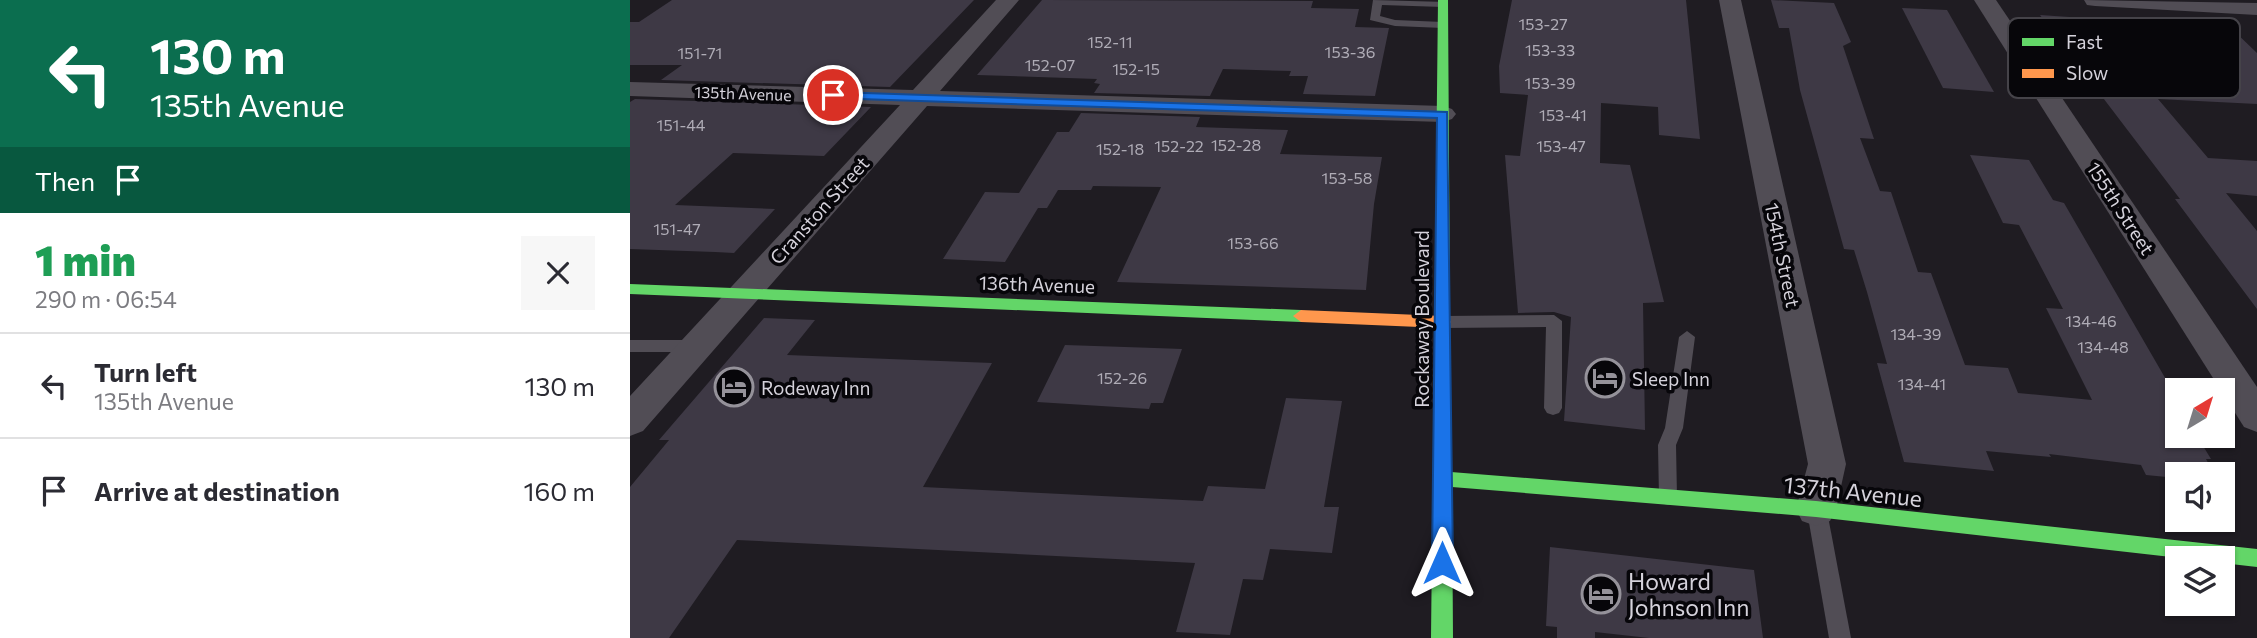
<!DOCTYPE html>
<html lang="en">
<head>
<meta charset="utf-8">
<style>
	:root { --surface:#fff; --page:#f7f7f7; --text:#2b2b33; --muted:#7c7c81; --line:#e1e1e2 }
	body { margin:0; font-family:Commissioner,sans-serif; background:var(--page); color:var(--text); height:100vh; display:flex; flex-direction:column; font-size:26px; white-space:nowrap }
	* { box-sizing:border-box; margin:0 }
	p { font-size:23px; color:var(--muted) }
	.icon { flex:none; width:38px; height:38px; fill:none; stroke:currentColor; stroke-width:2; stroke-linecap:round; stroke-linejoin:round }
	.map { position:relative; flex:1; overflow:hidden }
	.side { display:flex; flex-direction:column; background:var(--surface); width:630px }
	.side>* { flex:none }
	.top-card { background:#0b6e4f; color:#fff; overflow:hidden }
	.needle { width:46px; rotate:38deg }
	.fabs { position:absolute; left:1535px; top:378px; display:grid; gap:14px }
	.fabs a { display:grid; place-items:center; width:70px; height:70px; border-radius:0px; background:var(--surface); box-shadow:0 2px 5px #0004; font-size:35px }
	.pin { position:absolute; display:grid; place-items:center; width:60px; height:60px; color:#fff; margin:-30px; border:4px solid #fff; border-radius:50%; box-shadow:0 2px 7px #0007 }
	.me { position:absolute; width:77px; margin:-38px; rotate:0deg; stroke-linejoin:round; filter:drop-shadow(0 0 5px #0008) }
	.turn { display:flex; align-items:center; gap:24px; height:147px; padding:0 35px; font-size:32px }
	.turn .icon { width:91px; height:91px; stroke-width:2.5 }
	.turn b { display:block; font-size:49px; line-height:60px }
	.then { display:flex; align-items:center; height:66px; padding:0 35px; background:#0003; gap:14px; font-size:26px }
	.round { display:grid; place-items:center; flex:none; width:74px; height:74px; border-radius:0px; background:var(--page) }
	.headline { display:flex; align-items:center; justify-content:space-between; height:119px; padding:0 35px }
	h1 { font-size:42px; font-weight:800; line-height:52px; color:#1e9e55 }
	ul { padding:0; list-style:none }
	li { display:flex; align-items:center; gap:21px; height:105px; padding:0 35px; border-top:2px solid var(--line) }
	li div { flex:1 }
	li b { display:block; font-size:26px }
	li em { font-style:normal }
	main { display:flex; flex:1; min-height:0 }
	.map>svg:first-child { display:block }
</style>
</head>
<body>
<main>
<section class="side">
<div class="top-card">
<div class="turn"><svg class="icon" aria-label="left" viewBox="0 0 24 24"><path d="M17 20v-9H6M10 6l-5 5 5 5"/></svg><div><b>130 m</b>135th Avenue</div></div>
<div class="then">Then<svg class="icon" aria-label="arrive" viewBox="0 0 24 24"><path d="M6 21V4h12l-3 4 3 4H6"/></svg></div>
</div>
<div class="headline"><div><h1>1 min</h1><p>290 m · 06:54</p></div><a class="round"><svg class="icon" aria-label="close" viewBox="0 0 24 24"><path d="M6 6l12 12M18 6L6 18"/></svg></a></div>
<ul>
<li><svg class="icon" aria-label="left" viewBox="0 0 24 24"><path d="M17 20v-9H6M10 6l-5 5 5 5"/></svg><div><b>Turn left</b><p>135th Avenue</p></div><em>130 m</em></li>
<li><svg class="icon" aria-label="arrive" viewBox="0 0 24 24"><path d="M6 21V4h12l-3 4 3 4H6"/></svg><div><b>Arrive at destination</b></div><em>160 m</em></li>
</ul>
</section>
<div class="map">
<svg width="1627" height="638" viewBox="0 0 1627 638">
	<rect width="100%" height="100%" fill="#1f1c22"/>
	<g fill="#3e3945">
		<path d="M42 0H344L260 87 31 80 52 65H0V22H9Z"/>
		<path d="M412 0 683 1 681 8 729 9 725 27 759 28 745 96 673 94 678 76H659L661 71 593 69 580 96 464 93 470 84 464 83 467 79 347 75Z"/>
		<path d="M882 0H1056L1070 139 1029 135 1028 107 971 103 970 163 1000 165 1034 302 1013 303 1015 430 934 421 941 317 924 312 888 313 875 155 890 156 898 95 870 93 869 66Z"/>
		<path d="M1141 0 1204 3 1221 42 1213 46 1244 139 1230 138 1250 191 1261 192 1288 272 1301 273 1335 365 1378 368 1388 393 1462 400 1416 308 1433 309 1389 225 1373 223 1340 155 1399 160 1423 200 1434 203 1545 395 1547 436H1567L1581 459H1576L1584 474H1547V478L1516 475 1511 465 1419 454 1421 457 1356 451 1364 471 1274 462 1247 363 1257 364 1237 292 1224 250 1214 249 1170 90 1159 28H1149Z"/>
		<path d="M1272 8 1317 10 1364 92 1313 88Z"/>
		<path d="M1410 15 1601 28 1627 53V104L1528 99 1578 158 1627 161V196L1596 193 1627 231V309L1545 199H1550Z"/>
		<path d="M5 99 241 107 194 156 103 153 45 205 145 209 104 253 85 252 0 249V102Z"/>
		<path d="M451 113 570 117 566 127 658 130 650 154 752 157 744 204 736 290 487 282 531 187 463 186 461 190H428L417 208H408L375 262 313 259 355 192 389 193 427 132H439Z"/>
		<path d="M134 318 185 320 157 355 362 363 293 487 573 501 578 486 635 489 656 398 712 401 694 507H709L702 553 640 549 633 580 613 579 600 635 546 632 565 563 107 540 39 638H0V487L39 440H29Z"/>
		<path d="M435 345 525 348 552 349 533 403H521L519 409 407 402Z"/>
		<path d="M920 547 1124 570 1133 638H1019L965 632V638H927V627L916 626Z"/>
	</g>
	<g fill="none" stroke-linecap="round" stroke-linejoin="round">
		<g fill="#514d55" fill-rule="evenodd">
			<path d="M743 0 817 2 818 4 813 7 752 5 750 16 765 20 813 22 818 25 813 28 765 26 740 20Z"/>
			<path d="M924 315 932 321V408L929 413 923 415 917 413 914 408 916 327 813 328 805 322 813 316Z"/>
			<path d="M1057 331 1065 337 1053 428 1046 445 1047 497 1045 503 1038 505 1031 503 1029 497 1028 445 1035 428 1049 337Z"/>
			<path d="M0 340H68L74 342 76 346 74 350 68 352H0Z"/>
			<path d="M1187 503 1194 505 1197 511 1221 638H1199L1177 511 1180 505Z"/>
		</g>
		<g fill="#514d55" fill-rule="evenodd">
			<path d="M366 0H389L310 91 813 106 822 109 826 114 822 119 813 122 297 106 13 431 0 436V396L270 105 0 96V82L283 90Z"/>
			<path d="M1089 0H1111L1216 464 1206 509 1200 521 1186 526 1172 521 1166 509 1178 464Z"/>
			<path d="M1344 0H1366L1627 387V432L1614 427Z"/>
			<path d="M1454 0 1627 3V15L1465 6 1457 5Z"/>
		</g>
		<g fill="#63d668" fill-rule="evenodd">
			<path d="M808 0H818L821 472 1186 501 1627 549V567L1592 563V558H1550L1186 517 822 487 823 638H801Z"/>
			<path d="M0 284 671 310 679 316 671 322 0 294Z"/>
		</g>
		<path fill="#ff974d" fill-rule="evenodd" d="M671 310 813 316 821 322 813 328 671 322 663 316Z"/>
	</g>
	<path fill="#1a73e8" stroke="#114b97" stroke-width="2" d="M203 92 817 112 823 563 820 570 812 572 805 570 802 563 807 118 199 98V93Z"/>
	<defs>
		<symbol id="hotel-ring" viewBox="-11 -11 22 22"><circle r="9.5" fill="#07060a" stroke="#95929a" stroke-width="1.5"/><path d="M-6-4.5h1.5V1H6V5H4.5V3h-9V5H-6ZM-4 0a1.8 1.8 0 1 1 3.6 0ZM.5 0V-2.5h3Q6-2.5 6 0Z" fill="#95929a"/></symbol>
	</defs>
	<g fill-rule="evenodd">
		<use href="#hotel-ring" x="953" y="356" width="44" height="44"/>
		<use href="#hotel-ring" x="82" y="365" width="44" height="44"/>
		<use href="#hotel-ring" x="949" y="572" width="44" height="44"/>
	</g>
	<g text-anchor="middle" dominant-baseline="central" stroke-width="7" stroke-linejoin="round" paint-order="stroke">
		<g font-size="16" fill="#afacb6">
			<text x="913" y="23">153-27</text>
			<text x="480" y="41">152-11</text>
			<text x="920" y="49">153-33</text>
			<text x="720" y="51">153-36</text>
			<text x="70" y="52">151-71</text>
			<text x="420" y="64">152-07</text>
			<text x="506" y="68">152-15</text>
			<text x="920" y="82">153-39</text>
			<text x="933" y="114">153-41</text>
			<text x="51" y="124">151-44</text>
			<text x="606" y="144">152-28</text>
			<text x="549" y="145">152-22</text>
			<text x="931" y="145">153-47</text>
			<text x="490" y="148">152-18</text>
			<text x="717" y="177">153-58</text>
			<text x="47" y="228">151-47</text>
			<text x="623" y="242">153-66</text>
			<text x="1461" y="320">134-46</text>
			<text x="1286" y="333">134-39</text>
			<text x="1473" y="346">134-48</text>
			<text x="492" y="377">152-26</text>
			<text x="1292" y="383">134-41</text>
		</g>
		<g font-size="16" fill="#d5d2db" stroke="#07060a">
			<text transform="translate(113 93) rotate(2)">135th Avenue</text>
		</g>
		<g font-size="19" fill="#d5d2db" stroke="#07060a">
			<text transform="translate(1491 208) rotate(57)">155th Street</text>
			<text transform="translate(189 210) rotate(-48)">Cranston Street</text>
			<text transform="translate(1153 255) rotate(78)">154th Street</text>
			<text transform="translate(407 284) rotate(2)">136th Avenue</text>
			<text transform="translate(791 319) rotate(-90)">Rockaway Boulevard</text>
		</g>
		<g font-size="19" fill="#d5d2db" stroke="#07060a" text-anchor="start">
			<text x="1002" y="378">Sleep Inn</text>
			<text x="131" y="387">Rodeway Inn</text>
		</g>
		<g font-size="23" fill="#d5d2db" stroke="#07060a">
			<text transform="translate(1223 491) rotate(6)">137th Avenue</text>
		</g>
		<g font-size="23" fill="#d5d2db" stroke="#07060a" text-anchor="start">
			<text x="998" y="581">Howard<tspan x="998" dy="26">Johnson Inn</tspan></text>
		</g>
	</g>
	<rect x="1378" y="18" width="232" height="80" rx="10" fill="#07060a" stroke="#454349" stroke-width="2"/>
	<rect x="1392" y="38" width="32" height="8" fill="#63d668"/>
	<rect x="1392" y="69" width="32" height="9" fill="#ff974d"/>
	<g font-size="19" fill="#d5d2db">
		<text x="1436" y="49">Fast</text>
		<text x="1436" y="80">Slow</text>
	</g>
</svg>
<div class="fabs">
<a><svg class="needle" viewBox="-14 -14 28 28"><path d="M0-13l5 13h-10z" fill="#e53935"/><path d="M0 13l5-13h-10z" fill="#7c7c81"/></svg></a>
<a><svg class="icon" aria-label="sound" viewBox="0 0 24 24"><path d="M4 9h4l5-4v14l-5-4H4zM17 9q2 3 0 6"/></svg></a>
<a><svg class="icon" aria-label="layers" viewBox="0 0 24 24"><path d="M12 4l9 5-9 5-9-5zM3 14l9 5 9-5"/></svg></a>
</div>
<div class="pin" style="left:203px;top:95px;background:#d93025"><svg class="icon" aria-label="arrive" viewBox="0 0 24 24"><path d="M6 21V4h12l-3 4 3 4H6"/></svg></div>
<svg class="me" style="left:812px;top:563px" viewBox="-20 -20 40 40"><path d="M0-17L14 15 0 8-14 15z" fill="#1a73e8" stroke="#fff" stroke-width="4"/></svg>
</div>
</main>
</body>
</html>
